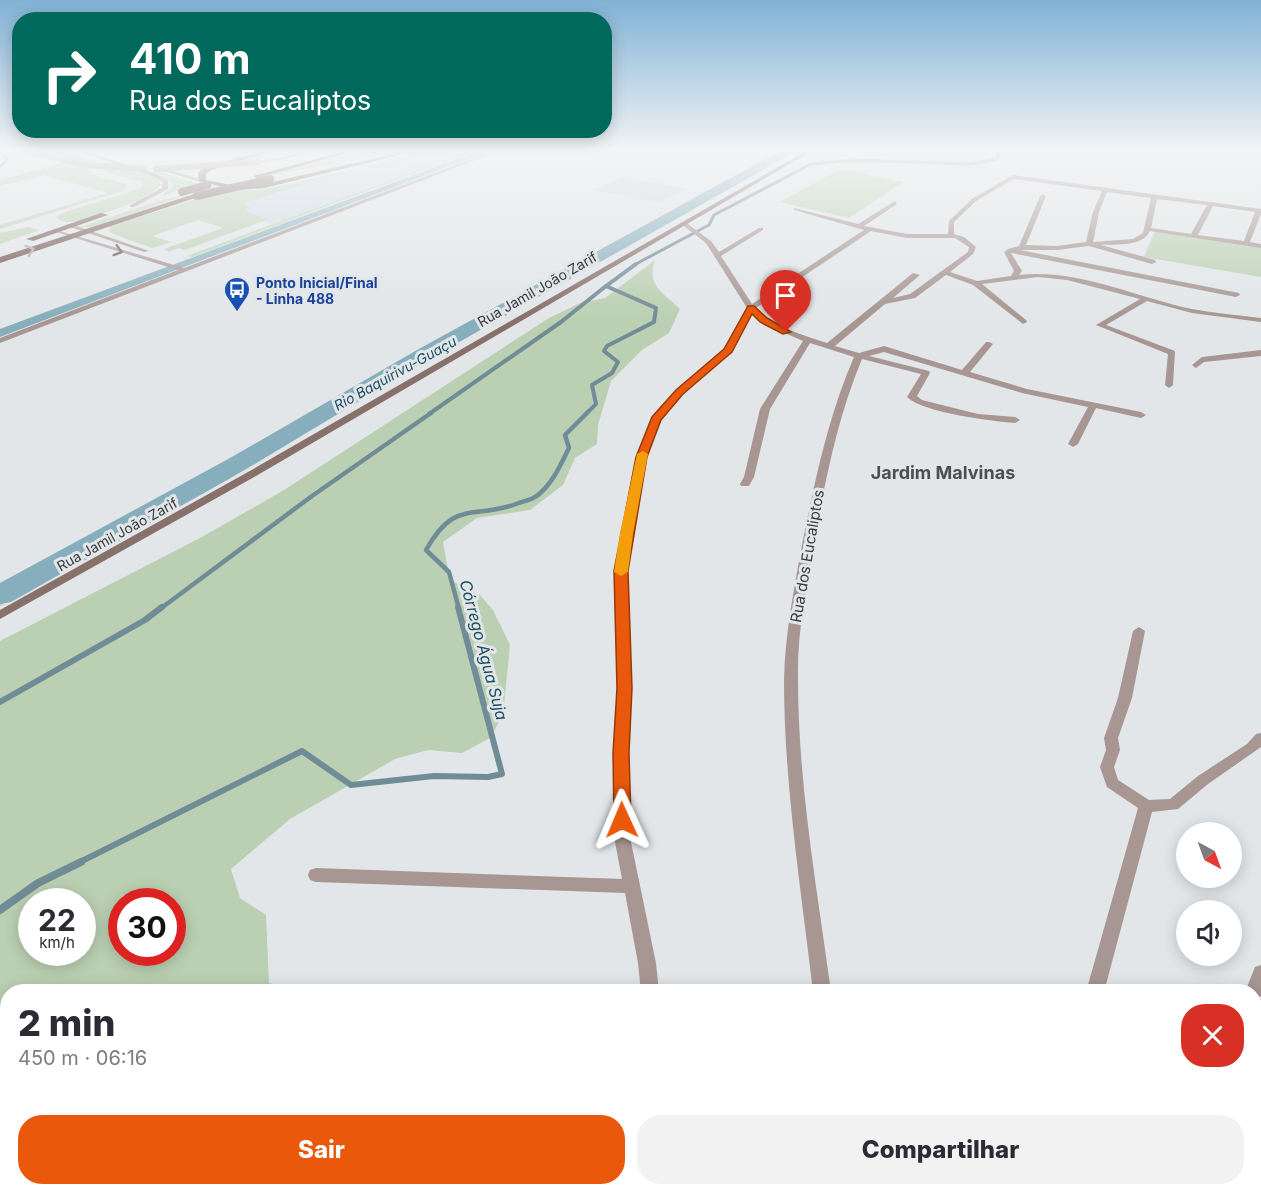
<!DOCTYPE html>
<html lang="pt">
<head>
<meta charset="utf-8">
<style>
	:root { --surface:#fff; --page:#f2f2f3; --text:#2b2b33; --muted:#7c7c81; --accent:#ea580c }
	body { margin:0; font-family:Inter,sans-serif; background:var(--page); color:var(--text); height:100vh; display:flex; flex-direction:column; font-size:22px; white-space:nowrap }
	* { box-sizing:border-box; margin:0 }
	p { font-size:20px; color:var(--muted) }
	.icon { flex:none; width:33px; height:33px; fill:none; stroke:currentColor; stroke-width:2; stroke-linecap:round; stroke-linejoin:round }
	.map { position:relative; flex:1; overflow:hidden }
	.sheet { position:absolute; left:0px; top:984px; width:1262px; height:212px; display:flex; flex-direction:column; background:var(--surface); border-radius:24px 24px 0 0; box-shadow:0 3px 15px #0003 }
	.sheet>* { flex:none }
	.banner { position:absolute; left:12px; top:12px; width:600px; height:126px; border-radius:24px; box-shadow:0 3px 15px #0003; background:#00695c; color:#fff; overflow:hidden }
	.needle { width:39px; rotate:139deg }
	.buttons { position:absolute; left:1176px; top:822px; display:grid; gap:12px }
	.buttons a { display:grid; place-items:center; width:66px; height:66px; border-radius:50%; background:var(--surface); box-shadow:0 3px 15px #0003; font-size:30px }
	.speed { position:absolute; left:18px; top:888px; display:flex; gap:12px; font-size:30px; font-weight:700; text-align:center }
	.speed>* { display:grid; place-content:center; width:78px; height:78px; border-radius:50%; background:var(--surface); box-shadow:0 3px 15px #0003; line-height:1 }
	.speed small { font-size:15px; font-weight:400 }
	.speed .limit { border:9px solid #d22; background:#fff; color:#111 }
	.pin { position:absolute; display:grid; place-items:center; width:51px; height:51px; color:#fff; margin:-62px -26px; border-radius:50% 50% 50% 0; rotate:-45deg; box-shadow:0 0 6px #0007 }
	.pin .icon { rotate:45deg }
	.me { position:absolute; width:66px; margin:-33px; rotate:359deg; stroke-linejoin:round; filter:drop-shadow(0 0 4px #0008) }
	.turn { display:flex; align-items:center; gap:21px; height:126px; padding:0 18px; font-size:27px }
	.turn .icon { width:78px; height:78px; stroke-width:2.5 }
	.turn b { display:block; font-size:42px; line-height:51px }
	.round { display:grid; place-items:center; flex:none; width:63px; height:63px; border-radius:24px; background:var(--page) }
	.summary { display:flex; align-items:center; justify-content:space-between; height:102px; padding:0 18px }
	h1 { font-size:36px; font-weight:800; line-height:45px }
	.action { display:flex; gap:12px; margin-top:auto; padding:12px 18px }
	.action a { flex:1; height:69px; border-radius:24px; background:var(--accent); color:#fff; font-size:24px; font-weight:800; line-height:69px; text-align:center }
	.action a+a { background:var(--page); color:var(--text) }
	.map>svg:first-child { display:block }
</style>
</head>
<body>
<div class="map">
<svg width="1261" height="1195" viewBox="0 0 1261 1195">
	<rect width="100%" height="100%" fill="#e3e6e9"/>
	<g fill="#d1d9e3">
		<path d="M433 151H469L272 224 261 221 266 218 243 212 242 204 367 165 380 170Z"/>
		<path d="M623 177 686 189 660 203 595 190Z"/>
	</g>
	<g fill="#bbd0b2" fill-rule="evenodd">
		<path d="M361 151H406L265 176Z"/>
		<path d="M420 151H432C414 157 383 175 366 166Z"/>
		<path d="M469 151H474L192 257 187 256Z"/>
		<path d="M63 163 88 167V171C100 181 117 178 129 186L122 191 0 229V225L108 193 44 175 0 186V180Z"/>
		<path d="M104 169C119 170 156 168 161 185 151 198 88 221 71 222 66 223 62 221 58 219L56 217 65 212 129 192 143 186 141 181 114 175Z"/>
		<path d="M841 169 903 182 849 218 780 202Z"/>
		<path d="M350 170 244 203 248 205 245 211 268 219 185 250 178 248 169 252 164 249 223 228 198 220 152 236 171 242 152 248 113 234 109 230 111 226 229 189 257 190 280 186Z"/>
		<path d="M152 172H161L198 184 162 196 173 186 171 181Z"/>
		<path d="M192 193 92 227H80L159 201Z"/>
		<path d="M28 227 40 230 0 244V233Z"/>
		<path d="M1156 229 1261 246V277L1144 257Z"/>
		<path d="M655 260C646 286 663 292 680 309L669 333 642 350 611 381 598 425 597 444 575 458 563 485 530 510 477 518 443 542 450 580 480 595 493 610 510 645 503 715 490 738 462 753 428 750 395 759 290 819 231 869 240 898 266 915 269 983 297 991 8 992V1188H466L461 1195H0V641L200 538 284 490 549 318 580 303 605 298ZM32 902H82V952H32ZM122 902H172V952H122Z"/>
		<path d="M368 388 373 389 231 478 0 606V599L241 467C253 457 267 452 281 443 310 425 337 403 368 388Z"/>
	</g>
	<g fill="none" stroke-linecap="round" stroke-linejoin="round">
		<path stroke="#708c96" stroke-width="3" d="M634 265 709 225 714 215 811 164 853 160 972 164 996 159 1000 151"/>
		<g stroke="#708c96" stroke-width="4">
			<path d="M429 414 561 322 606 286"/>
			<path d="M586 414 596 404 592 385 612 373 618 362 604 351 607 346 654 322 656 308 606 286 636 264"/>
		</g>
		<g stroke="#708c96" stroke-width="4.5">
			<path d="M160 609 312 496 431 413"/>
			<path d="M459 609 449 572 426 550C455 499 471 520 516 504 524 501 532 500 538 495 553 483 561 464 569 448L565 435 587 413"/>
		</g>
		<g stroke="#708c96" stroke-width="6">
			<path d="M0 702 145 620 162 607"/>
			<path d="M78 863 302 751 351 785 434 776 488 777 502 774 458 607"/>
		</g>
		<path stroke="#708c96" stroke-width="8" d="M0 910 38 883 81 862"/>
		<path fill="#87aebc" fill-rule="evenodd" d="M479 151H489L0 337V329Z"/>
		<path fill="#87aebc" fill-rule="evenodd" d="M780 151H796L431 358 248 468 11 602 0 604V583L230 458 417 350Z"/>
		<g fill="#a79692" fill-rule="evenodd">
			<path d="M46 151H54L89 160 86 162Z"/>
			<path d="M76 151H82L154 173 168 180V189L134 207H130V205L162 188 163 182 150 175Z"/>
			<path d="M313 151H323L258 164 255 162Z"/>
			<path d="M492 151H499L0 343V338L178 270 53 231V229L184 268Z"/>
			<path d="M935 151H957L954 153Z"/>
			<path d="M153 166H157L206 181 201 182 153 168Z"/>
			<path d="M1013 175 1261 209V214L1250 242 1261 244V248L1150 231C1142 247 1117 244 1101 245L1155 260 1156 262 1152 264 1089 246 1057 250H1020L1239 293 1240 295 1236 297 1011 253 1022 271 1019 275C1077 268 1135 297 1192 309 1214 313 1238 315 1261 318V322L1192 313 1147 301 1106 325 1175 351 1173 385 1169 388 1165 385 1168 354 1096 325 1140 299 1067 280 1038 277 982 284 1026 320 1027 322 1023 324 973 285 946 275 915 298 885 304 835 346 859 353 884 346 962 370 986 342H989L993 344 970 372 1027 389 1141 412 1146 415 1141 418 1096 408 1078 444 1073 447 1068 444 1088 407 1022 393 884 352 869 356 929 371 930 373 917 396 922 400 978 414 1015 417 1020 420 1015 423C991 421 924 413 907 397L921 374 862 359C837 419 825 481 814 544 806 589 797 634 798 679 798 784 817 888 831 992H813C801 888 784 784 784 680 785 634 794 589 802 545 815 480 828 417 854 357L810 343 770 409 754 477 749 486H741L740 484 744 477 760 409 803 341 760 322 752 313 731 352 682 394 660 420 647 457 627 571 632 688 628 753 631 842 656 963 659 992H641L638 963 625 893 316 882 310 880 308 875 310 870 316 868 622 879 615 842 614 753 618 688 615 571 637 457 653 417 676 390 725 349 747 308 706 243 680 223 685 222 711 241 719 252 759 228H763V230L721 256 752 304 864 230 794 210V208L858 224 895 201 897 204 864 226 907 234H948L949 221 972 199ZM1014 179 1102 191 1093 212 1086 242 1057 246 1026 245 1046 196 1043 194 1040 196 1019 246 1008 249 1004 252 1014 271 1011 276 977 281 950 272 973 254 976 247 964 237 954 234V222L976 201ZM1107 192 1151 198 1143 233 1133 239 1093 242 1099 212ZM1157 199 1207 205 1191 234 1151 228ZM1213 206 1255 212 1244 241 1198 235ZM871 231 907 238H955L969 247 968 252 910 294 893 298 920 275 913 273 827 343C802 335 775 327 756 308Z"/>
			<path d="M67 224H71L149 251 144 252 67 226Z"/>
			<path d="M1261 350V356L1204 362 1196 368 1192 365 1202 357Z"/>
			<path d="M1139 627 1145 631 1132 698 1118 738 1120 750 1114 767 1118 780 1149 800 1170 799 1198 776 1247 744 1256 734 1261 733V747L1208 784 1178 809 1152 812 1104 992H1086L1138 808 1107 787 1100 767 1106 750 1104 738 1118 698 1133 631Z"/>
			<path d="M1261 965V996L1254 1000V992H1245L1255 967Z"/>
			<rect x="639" y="1188" width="20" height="7"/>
			<rect x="816" y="1188" width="20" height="7"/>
			<path d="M1111 1188H1131L1133 1195H1113Z"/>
			<path d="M1163 1188H1185L1182 1195H1160Z"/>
		</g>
		<path fill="#88706b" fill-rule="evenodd" d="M806 151H812L256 476 0 619V610L248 472Z"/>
		<g fill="#72554f" fill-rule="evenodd">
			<path d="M265 151H274L211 170 206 174V180L236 186 264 184 407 151H417L264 188 236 190 199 181 198 173 205 166Z"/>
			<path d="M346 151H355L257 178 253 176Z"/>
			<path d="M194 194 201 196 0 263V257Z"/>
			<path d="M101 213 108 215 33 241 26 239Z"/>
		</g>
		<path stroke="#5e5f61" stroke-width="1.5" d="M0 152 7 159 0 167"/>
		<g stroke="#a79692" stroke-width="6">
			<path d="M24 151 87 165 143 169"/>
			<path d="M156 169 258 162"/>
		</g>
		<g stroke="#72554f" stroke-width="8">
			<path d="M182 192 207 185"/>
			<path d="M197 196 270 179"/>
		</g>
	</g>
	<defs><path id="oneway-chevron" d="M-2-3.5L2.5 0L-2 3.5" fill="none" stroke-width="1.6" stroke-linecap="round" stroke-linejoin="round" transform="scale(1.5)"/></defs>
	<use stroke="#b0a5a4" href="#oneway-chevron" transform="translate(30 250) rotate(-18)"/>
	<use stroke="#555252" href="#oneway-chevron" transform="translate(118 251) rotate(17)"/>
	<linearGradient id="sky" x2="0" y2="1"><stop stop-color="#81b2d6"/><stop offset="0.47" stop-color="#f2f4f5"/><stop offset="1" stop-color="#f2f4f5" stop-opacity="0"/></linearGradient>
	<rect width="1261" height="318" fill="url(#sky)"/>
	<path fill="#ea580c" stroke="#983908" stroke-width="1.5" d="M748 306H754L767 318 791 332 783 334 760 322 752 314 732 352 683 394 661 420 647 457 628 571 632 688 629 753 631 820 628 825 622 827 616 825 614 820 613 753 617 688 614 571 636 457 652 417 676 390 724 349Z"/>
	<path fill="#f59e0b" d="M643 451 648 454 633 533 628 572 621 576 614 572 620 533 637 454Z"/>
	<defs>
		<symbol id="bus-pin" viewBox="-11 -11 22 30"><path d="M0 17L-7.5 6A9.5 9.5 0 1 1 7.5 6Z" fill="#1a4fb4" stroke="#e3e6e9"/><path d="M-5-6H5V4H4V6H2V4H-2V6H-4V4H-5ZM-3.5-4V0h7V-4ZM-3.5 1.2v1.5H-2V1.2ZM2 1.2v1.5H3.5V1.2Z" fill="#fff"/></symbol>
	</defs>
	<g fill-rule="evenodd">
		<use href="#bus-pin" x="222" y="275" width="30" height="40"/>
	</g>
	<g text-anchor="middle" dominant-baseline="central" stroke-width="6" stroke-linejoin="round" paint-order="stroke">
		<g font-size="14" font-weight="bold" fill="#164399" stroke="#e3e6e9" text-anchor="start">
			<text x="256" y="282">Ponto Inicial/Final<tspan x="256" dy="16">- Linha 488</tspan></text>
		</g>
		<g font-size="14" fill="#3a3b3d" stroke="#e3e6e9">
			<text transform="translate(537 289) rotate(-30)">Rua Jamil João Zarif</text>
			<text transform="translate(117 534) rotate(-29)">Rua Jamil João Zarif</text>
		</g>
		<g font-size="14" font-style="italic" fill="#194e5f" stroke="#e3e6e9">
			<text transform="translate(395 373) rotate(-29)">Rio Baquirivu-Guaçu</text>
		</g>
		<g font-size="15" fill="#3a3b3d" stroke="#e3e6e9">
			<text transform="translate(807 556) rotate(-80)">Rua dos Eucaliptos</text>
		</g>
		<g font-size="16" font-style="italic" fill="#194e5f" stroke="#e3e6e9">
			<text transform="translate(484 650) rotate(75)">Córrego Água Suja</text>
		</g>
		<g font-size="18" font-weight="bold" fill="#4c4f52" stroke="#e3e6e9">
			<text x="943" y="472">Jardim Malvinas</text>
		</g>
	</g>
</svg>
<div class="buttons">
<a><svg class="needle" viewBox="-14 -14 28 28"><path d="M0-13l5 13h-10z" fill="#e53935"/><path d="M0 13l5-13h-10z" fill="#7c7c81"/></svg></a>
<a><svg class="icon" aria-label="sound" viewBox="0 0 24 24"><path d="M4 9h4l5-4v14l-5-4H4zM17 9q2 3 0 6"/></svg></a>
</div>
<div class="speed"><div>22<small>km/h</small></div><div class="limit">30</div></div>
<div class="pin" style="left:786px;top:332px;background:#d93025"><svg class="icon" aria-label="arrive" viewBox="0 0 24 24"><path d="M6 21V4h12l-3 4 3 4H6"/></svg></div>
<svg class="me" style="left:622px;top:820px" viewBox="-20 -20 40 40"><path d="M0-17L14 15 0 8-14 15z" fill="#ea580c" stroke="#fff" stroke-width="4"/></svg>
<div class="banner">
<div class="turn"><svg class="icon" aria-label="right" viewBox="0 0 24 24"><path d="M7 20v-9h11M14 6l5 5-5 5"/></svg><div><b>410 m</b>Rua dos Eucaliptos</div></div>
</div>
<section class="sheet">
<div class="summary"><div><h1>2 min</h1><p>450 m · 06:16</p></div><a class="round" style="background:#d93025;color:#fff"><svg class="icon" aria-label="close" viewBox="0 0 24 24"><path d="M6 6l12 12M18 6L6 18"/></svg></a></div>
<div class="action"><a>Sair</a><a>Compartilhar</a></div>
</section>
</div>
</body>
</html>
